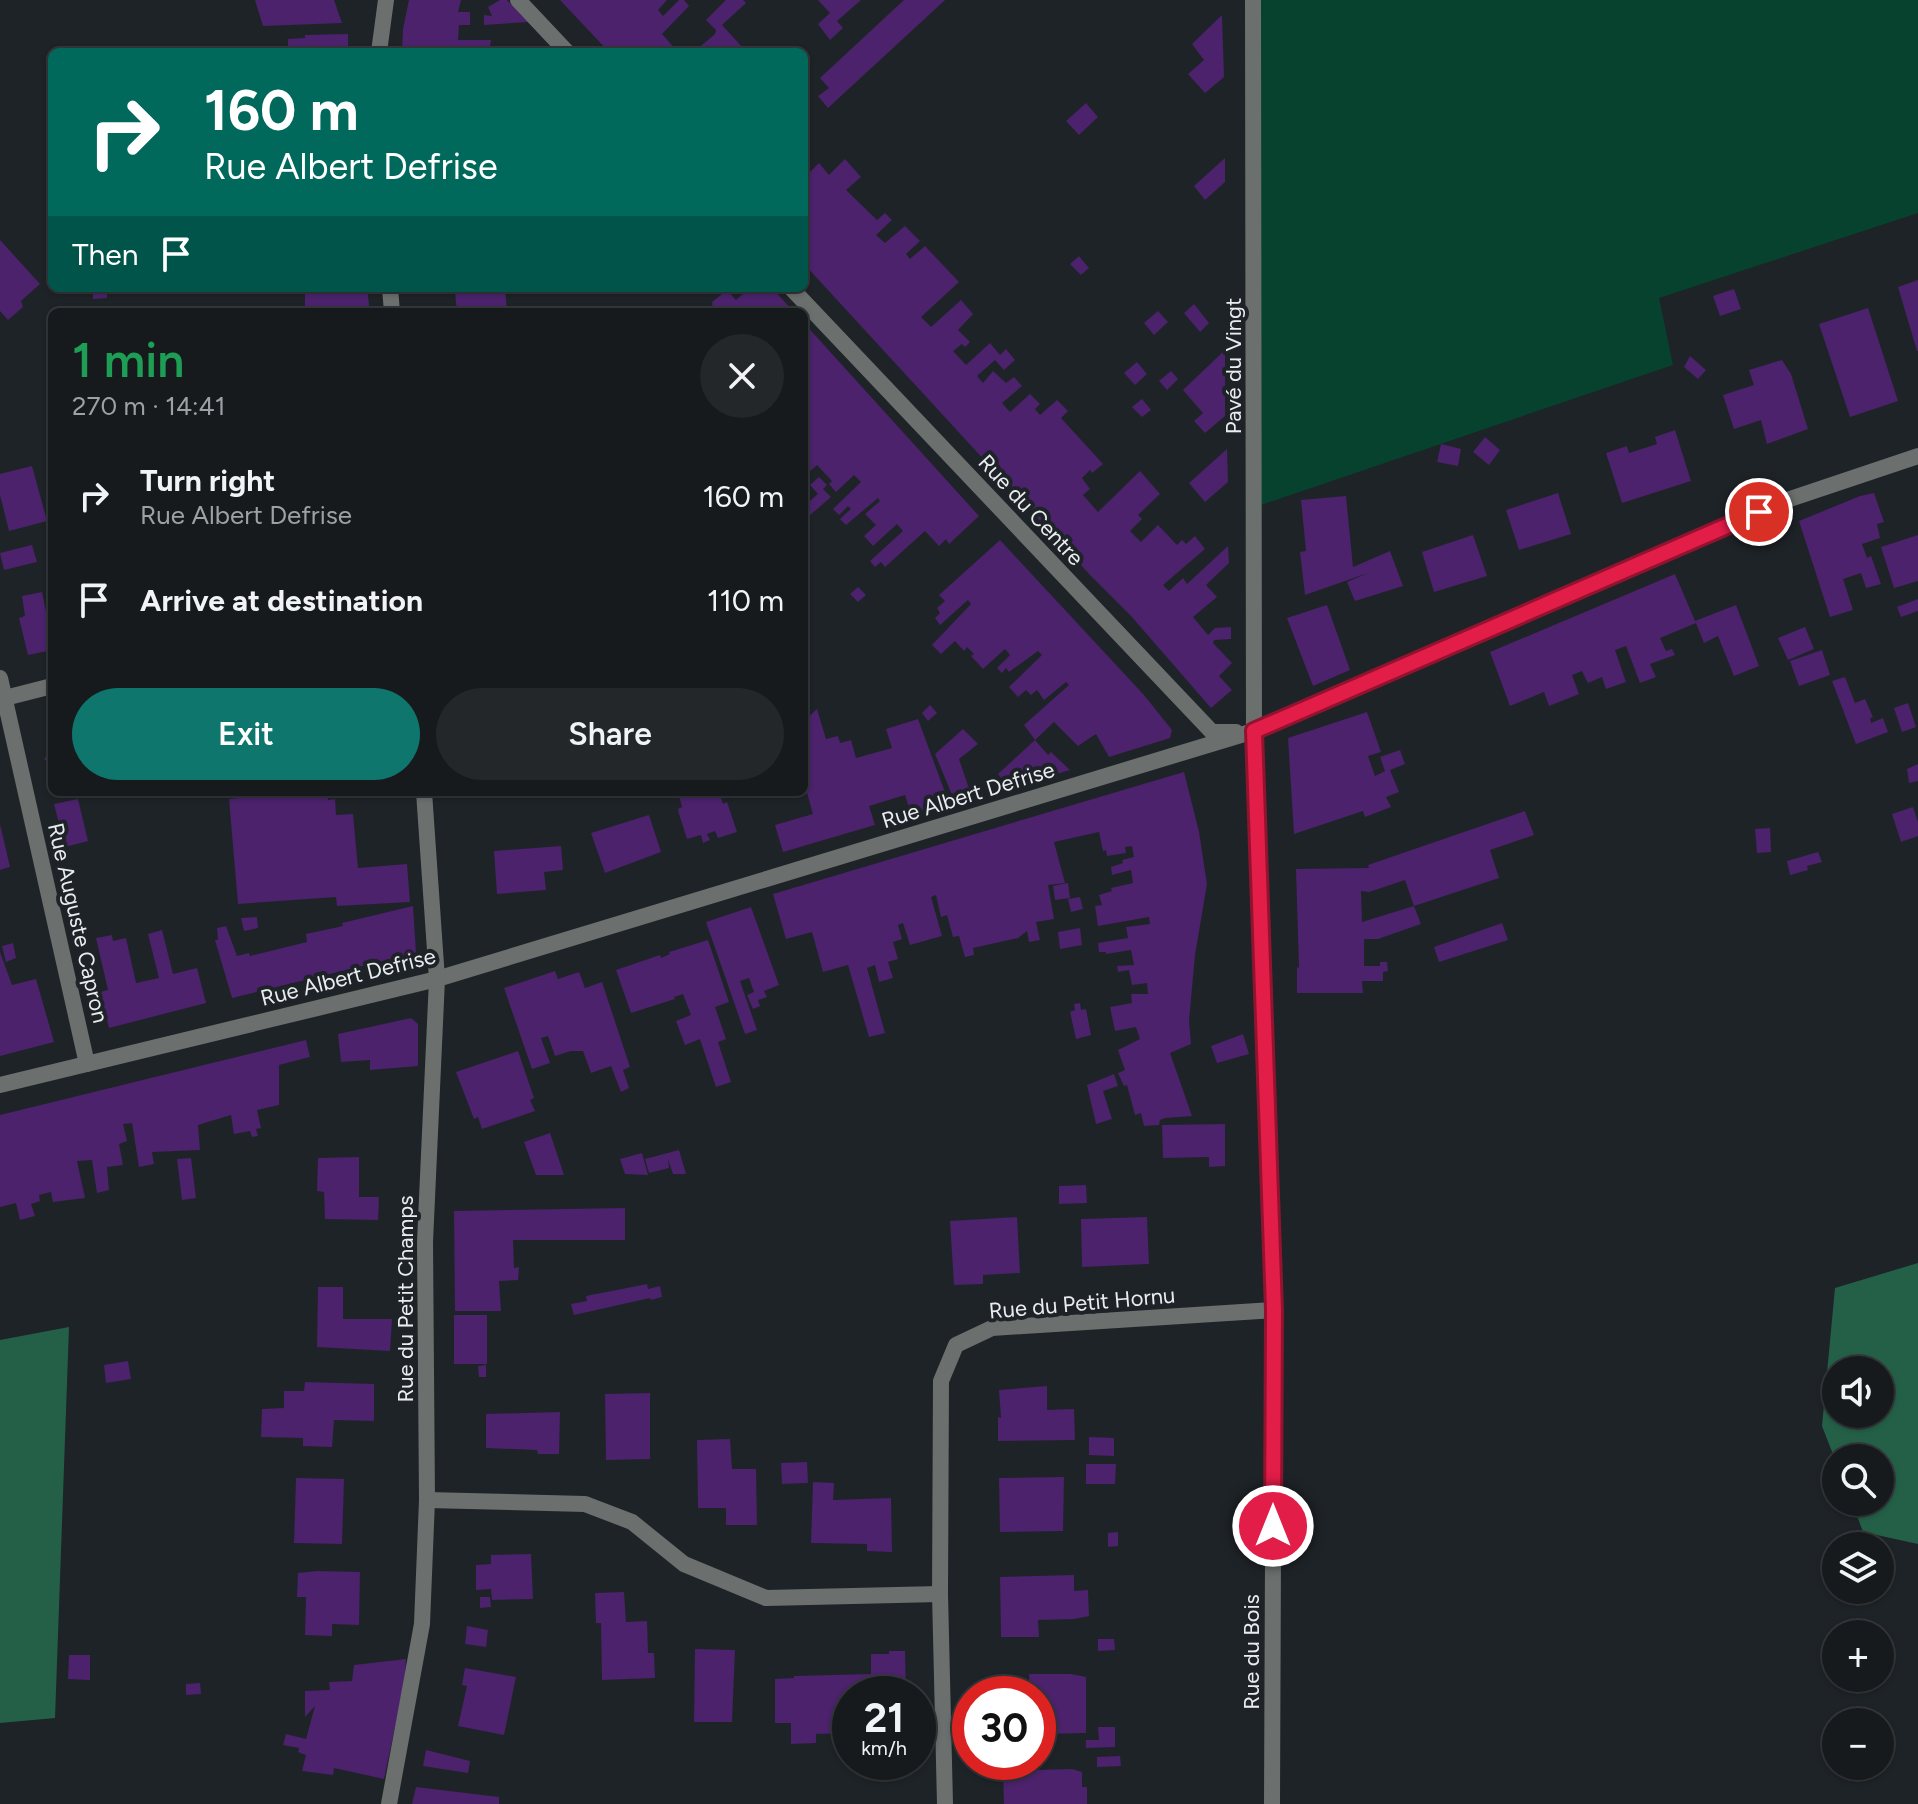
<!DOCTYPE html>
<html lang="en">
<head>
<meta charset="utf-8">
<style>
	:root { --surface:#161a1d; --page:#23272a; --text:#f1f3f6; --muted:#9ea1a4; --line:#35383b; --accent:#0f766e }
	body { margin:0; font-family:Figtree,sans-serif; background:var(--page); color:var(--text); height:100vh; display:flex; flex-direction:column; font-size:30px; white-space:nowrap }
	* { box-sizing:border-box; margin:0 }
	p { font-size:26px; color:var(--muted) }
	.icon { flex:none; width:44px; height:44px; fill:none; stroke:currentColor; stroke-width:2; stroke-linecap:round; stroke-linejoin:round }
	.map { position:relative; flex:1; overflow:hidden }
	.details { position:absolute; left:48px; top:308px; width:760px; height:488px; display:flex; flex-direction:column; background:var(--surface); border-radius:12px; box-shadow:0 2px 6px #0004,0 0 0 2px var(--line) }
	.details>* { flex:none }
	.banner { position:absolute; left:48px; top:48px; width:760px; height:244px; border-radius:12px; box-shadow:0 2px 6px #0004,0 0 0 2px var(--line); background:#00695c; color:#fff; overflow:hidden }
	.controls { position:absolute; left:1822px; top:1356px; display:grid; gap:16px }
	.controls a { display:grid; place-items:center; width:72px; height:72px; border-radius:50%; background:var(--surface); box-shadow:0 2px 6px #0004,0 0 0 2px var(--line); font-size:40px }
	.speed { position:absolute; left:832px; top:1676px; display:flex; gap:16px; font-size:40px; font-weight:700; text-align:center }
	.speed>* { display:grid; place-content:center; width:104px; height:104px; border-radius:50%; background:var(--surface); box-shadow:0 2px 6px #0004,0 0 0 2px var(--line); line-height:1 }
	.speed small { font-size:20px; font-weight:400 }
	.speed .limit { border:12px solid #d22; background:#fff; color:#111 }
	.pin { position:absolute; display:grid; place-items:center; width:68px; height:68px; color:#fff; margin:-34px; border:4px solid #fff; border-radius:50%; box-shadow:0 2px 8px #0007 }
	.me { position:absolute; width:88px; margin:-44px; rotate:0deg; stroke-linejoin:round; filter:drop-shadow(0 0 6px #0008) }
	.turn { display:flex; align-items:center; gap:28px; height:168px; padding:0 24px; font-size:36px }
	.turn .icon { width:104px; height:104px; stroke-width:2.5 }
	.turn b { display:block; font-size:56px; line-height:68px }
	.then { display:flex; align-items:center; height:76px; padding:0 24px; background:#0003; gap:16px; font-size:30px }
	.round { display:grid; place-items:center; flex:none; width:84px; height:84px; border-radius:42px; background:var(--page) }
	.overview { display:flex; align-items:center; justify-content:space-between; height:136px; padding:0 24px }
	h1 { font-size:48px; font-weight:600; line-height:60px; color:#1e9e55 }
	.primary-button { display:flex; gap:16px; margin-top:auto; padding:16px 24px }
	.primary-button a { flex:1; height:92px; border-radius:48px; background:var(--accent); color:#fff; font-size:32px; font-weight:600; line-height:92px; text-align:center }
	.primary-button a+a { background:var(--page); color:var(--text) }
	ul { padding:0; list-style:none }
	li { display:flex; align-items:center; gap:24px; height:104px; padding:0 24px }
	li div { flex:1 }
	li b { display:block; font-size:30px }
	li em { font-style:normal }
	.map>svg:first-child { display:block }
</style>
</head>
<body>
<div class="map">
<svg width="1918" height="1804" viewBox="0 0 1918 1804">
	<rect width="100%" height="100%" fill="#1e2327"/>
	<path fill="#06422d" d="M1253 0H1918V213L1659 298 1673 365 1255 507Z"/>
	<g fill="#246048" fill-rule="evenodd">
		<path d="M1918 1263V1544L1863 1532 1852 1502H1880V1458H1836V1462L1822 1426 1835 1288ZM1836 1370H1880V1414H1836Z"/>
		<path d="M69 1327 55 1718 0 1723V1340Z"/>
	</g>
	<g fill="#4b226b" fill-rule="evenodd">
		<path d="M255 0H334L342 23 263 26Z"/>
		<path d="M409 0H461L458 12H470V25H459L458 40H491L490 47H503L504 52H402L403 29Z"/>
		<path d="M500 0H507L528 22 484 25V15L492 16 488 7Z"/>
		<path d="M560 0H667L658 10 663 16 679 0H684L689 6 662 34 678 52H609Z"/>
		<path d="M726 0H743L746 3 722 25 743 48 738 52H694L715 34 716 30 706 20Z"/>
		<path d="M818 0H861L837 21 843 28 830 40 818 24 830 13Z"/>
		<path d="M904 0H945L828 108 818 96 829 88 820 78Z"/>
		<path d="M1222 15 1224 77 1205 93 1188 74 1204 60 1192 44Z"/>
		<path d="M348 34V52H288V39L305 38V35Z"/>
		<path d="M132 47V52H89V49Z"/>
		<path d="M1086 103 1098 117 1079 135 1066 121Z"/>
		<path d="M1225 158V182L1205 200 1194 186Z"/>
		<path d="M845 159 861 177 846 190 877 220 885 213 892 220 876 235 885 243 905 226 920 241 906 254 910 259 925 246 959 282 921 317 931 327 961 300 973 314 958 330 970 342 965 347 962 344 953 351 966 365 990 343 1000 355 1006 349 1015 360 1004 370 995 360 977 376 983 383 993 371 1006 383 1014 377 1022 386 1002 403 1010 412 1030 394 1040 404 1035 409 1040 415 1057 400 1068 411 1061 418 1103 464 1092 473 1090 470 1082 478 1090 489 1083 495 1098 512 1140 471 1160 494 1138 515 1142 519 1130 531 1141 542 1158 525 1177 545 1182 540 1186 544 1195 536 1205 549 1163 585 1169 591 1183 578 1187 584 1228 546 1229 563 1206 585 1217 597 1193 617 1208 635 1215 628 1231 627V639L1214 640 1213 643 1232 663 1219 676 1232 690 1211 708 1131 616 1090 575 804 264V178L819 163 829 175Z"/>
		<path d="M0 240 40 284 21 301 23 307 8 320 0 311Z"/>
		<path d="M1079 256 1089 268 1081 275 1070 264Z"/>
		<path d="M1918 280V351H1917L1898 287Z"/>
		<path d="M93 288H107V298L93 299Z"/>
		<path d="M195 288H220V292L195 293Z"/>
		<path d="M253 288H367L370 312H305V291L253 292Z"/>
		<path d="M505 288 507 312H457L455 292Z"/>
		<path d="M750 288H772L794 312H713L712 302 727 290 736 300Z"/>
		<path d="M1734 289 1741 309 1720 316 1713 296Z"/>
		<path d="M1194 304 1209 323 1200 332 1184 313Z"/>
		<path d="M1868 308 1898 401 1850 417 1819 324Z"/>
		<path d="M1158 311 1168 322 1154 335 1144 323Z"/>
		<path d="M804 323 979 516 949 544 946 539 939 546 925 531 885 567 881 562 875 567 870 561 903 531 897 524 873 546 864 536 876 525 865 514 880 501 878 498 846 525 840 519 851 509 848 506 839 515 833 509 861 482 854 475 836 492 829 484 832 481 817 465 810 471 804 464Z"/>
		<path d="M1225 350V416L1205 433 1194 421 1203 413 1183 390Z"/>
		<path d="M1690 356 1706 370 1698 379 1684 367Z"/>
		<path d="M1782 360 1791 374 1808 429 1767 444 1761 420 1734 429 1723 395 1754 385 1749 370Z"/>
		<path d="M1137 362 1147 374 1135 385 1124 373Z"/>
		<path d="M1171 371 1178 379 1167 390 1159 381Z"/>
		<path d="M1142 399 1151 410 1142 417 1132 407Z"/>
		<path d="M1675 430 1691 481 1622 503 1606 453 1627 446 1629 453 1657 444 1655 437Z"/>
		<path d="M1485 437 1500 450 1489 465 1473 452Z"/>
		<path d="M1441 444 1461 449 1458 466 1437 462Z"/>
		<path d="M1227 449 1228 482 1205 502 1189 483Z"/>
		<path d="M32 466 47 521 9 531 0 495V474Z"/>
		<path d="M819 477 827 485 823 489 831 497 810 515 804 506 818 494 810 485Z"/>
		<path d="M1558 493 1571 534 1519 550 1506 510Z"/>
		<path d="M1874 493 1884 522 1877 524 1880 538 1862 544 1867 558 1871 556 1881 584 1866 588 1861 573 1843 579 1853 610 1830 617 1799 521 1860 496Z"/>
		<path d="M1346 496 1353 567 1390 551 1403 586 1355 601 1347 582 1368 573 1305 595 1300 552 1306 551 1301 500Z"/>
		<path d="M1473 535 1487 576 1434 592 1422 552Z"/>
		<path d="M1918 535V581L1894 588 1881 547Z"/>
		<path d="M1000 540 1144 695 1172 730 1170 738 1109 757 1096 734 1078 746 1054 722 1035 740 1024 725 1069 685 1066 682 1044 700 1037 690 1031 695 1026 690 1018 697 1009 687 1042 655 1038 651 1009 672 1006 668 1002 673 997 668 1010 655 1005 649 983 669 971 656 974 654 967 647 964 651 955 641 941 654 932 645 971 604 968 600 940 625 935 618 940 613 937 608 945 601 939 595Z"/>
		<path d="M32 545 37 562 4 570 0 553Z"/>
		<path d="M1675 574 1695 621 1736 605 1759 666 1734 676 1718 636 1704 643 1696 623 1660 638 1666 651 1672 649 1675 655 1650 664 1656 677 1640 683 1626 646 1615 650 1626 682 1606 689 1602 677 1588 683 1582 671 1572 675 1579 694 1549 706 1544 692 1510 706 1490 652Z"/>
		<path d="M858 587 866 595 858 602 850 594Z"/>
		<path d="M42 592 46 612 52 611V650L28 655 19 618 25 616 22 596Z"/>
		<path d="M1918 599V611L1901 617 1897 607Z"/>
		<path d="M1327 605 1350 670 1313 686 1287 618Z"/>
		<path d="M1805 627 1814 649 1788 660 1778 638Z"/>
		<path d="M1822 650 1830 675 1799 686 1790 661Z"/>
		<path d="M1845 677 1855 703 1865 699 1873 717 1870 718 1871 723 1883 718 1888 732 1856 744 1832 681Z"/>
		<path d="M1908 703 1916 727 1902 732 1894 708Z"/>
		<path d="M930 705 937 713 928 721 922 713Z"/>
		<path d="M817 709 826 739 838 736 840 743 851 740 856 758 892 748 886 729 918 719 949 803 911 814 905 795 869 806 875 825 783 852 775 825 813 814 804 782V721Z"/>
		<path d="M1367 712 1381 752 1368 756 1375 776 1385 771 1380 757 1400 750 1405 764 1390 770 1399 792 1386 797 1391 807 1365 817 1363 811 1294 834 1288 738Z"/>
		<path d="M963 729 978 744 959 759 972 797 955 802 935 754Z"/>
		<path d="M1035 740 1048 755 1051 752 1070 770 1009 788 998 774Z"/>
		<path d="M52 747V764L44 759Z"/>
		<path d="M1918 764V781L1909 783 1907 769Z"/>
		<path d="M1184 772 1199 832 1207 884 1195 955 1189 1021 1191 1044 1170 1053 1192 1116 1165 1118 1160 1120 1159 1125 1144 1126 1141 1113 1135 1115 1127 1085 1124 1086 1118 1073 1125 1070 1118 1050 1140 1039 1136 1027 1115 1031 1110 1007 1132 1003 1131 994H1148L1147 983 1132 985 1129 970 1118 972 1117 966 1134 965 1131 950 1106 954V952H1099L1098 943 1128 938 1126 927 1150 924 1149 917 1098 926 1095 906 1102 905 1099 895 1112 891 1111 888 1133 883 1131 870 1112 875 1111 867 1123 863 1122 860 1134 857 1132 846 1125 847 1126 853 1107 856 1106 850 1103 851 1099 832 1054 842 1065 883 1048 885 1054 919 1036 922 1040 940 1029 942 1027 931 1018 938 973 948 974 955 965 957 959 936 953 937 947 915 941 917 936 895 931 897 942 936 910 945 903 923 898 925 902 939 893 942 898 959 888 962 893 978 879 982 875 965 867 968 885 1033 869 1037 848 965 823 972 812 932 786 939 773 894Z"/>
		<path d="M305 792H328V800L335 799 336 815 353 814 358 868 407 864 410 902 337 906 336 897 238 904 229 799Z"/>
		<path d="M678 792H719L723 804 727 802 737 832 718 838 715 831 707 834 710 840 703 843 701 835 687 839 679 814 678 809 682 807Z"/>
		<path d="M78 799 88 841 65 847 54 804Z"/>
		<path d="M1913 807 1918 822V836L1901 842 1892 814Z"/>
		<path d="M1525 811 1534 835 1490 850 1499 878 1414 906 1421 924 1378 939H1364V966H1380V962H1387L1388 971 1383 972V981H1362L1363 993H1297V967L1299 968 1296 869 1369 868 1368 865ZM1405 880 1414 906 1362 922 1361 891 1369 892Z"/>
		<path d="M649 815 661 852 605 873 591 833Z"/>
		<path d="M0 824 10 867 0 870Z"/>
		<path d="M1770 828 1771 852 1757 853 1755 829Z"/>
		<path d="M561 846 563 870 544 872 546 890 497 894 494 851Z"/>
		<path d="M1818 852 1822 862 1807 866 1808 870 1790 875 1787 861Z"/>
		<path d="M1068 883 1070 898 1055 900 1053 886Z"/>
		<path d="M1080 897 1083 909 1071 912 1068 899Z"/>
		<path d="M413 906 416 953 232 998 215 940H218L217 928 226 926 237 956 249 953 250 956 307 942 306 934 343 926 342 923Z"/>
		<path d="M751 907 779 985 764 991 767 997 758 1000 760 1006 753 1009 747 995 754 992 749 978 740 981 757 1030 745 1034 706 922Z"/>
		<path d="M257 917 258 928 244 931 241 918Z"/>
		<path d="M1502 923 1508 940 1439 962 1434 947Z"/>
		<path d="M1080 928 1082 945 1060 949 1058 932Z"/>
		<path d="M162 930 173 974 197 968 206 1003 109 1028 100 992 108 990 96 938 112 935 113 941 126 938 136 983 159 978 148 934Z"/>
		<path d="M708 940 729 1002 715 1007 726 1039 718 1042 731 1082 716 1087 700 1039 685 1045 676 1021 691 1015 683 994 674 997 675 999 631 1013 616 970 660 955 661 958 670 954 669 952Z"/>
		<path d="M13 943 16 958 6 962 2 946Z"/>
		<path d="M0 952 12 985 36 979 54 1042 0 1056Z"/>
		<path d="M555 971 558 979 579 972 585 988 602 982 630 1067 623 1070 629 1088 621 1092 611 1066 591 1073 583 1051H571L555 1056 548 1036 541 1038 550 1063 532 1069 504 988Z"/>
		<path d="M1080 1003 1081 1010 1086 1009 1091 1035 1076 1039 1070 1012 1075 1010 1074 1004Z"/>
		<path d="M411 1018 418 1024V1066L370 1070V1060L341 1062 338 1034Z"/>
		<path d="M1243 1034 1249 1054 1217 1063 1211 1046Z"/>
		<path d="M306 1040 310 1057 279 1065V1105L257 1110 261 1128 256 1129 258 1136 252 1137 250 1131 234 1134 231 1115 198 1125 200 1150 152 1152 154 1164 139 1167 132 1123 123 1124 127 1141 119 1144 123 1165 107 1167 109 1190 97 1193 92 1160 77 1161 85 1198 53 1202 51 1192 39 1195 40 1201 31 1204 35 1216 20 1220 16 1203 0 1207V1115Z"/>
		<path d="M518 1051 534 1098 530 1100 535 1111 482 1129 478 1117 474 1119 456 1072Z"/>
		<path d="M1114 1074 1118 1086 1103 1091 1112 1119 1096 1124 1087 1085Z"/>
		<path d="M1225 1124V1166L1209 1167V1157L1163 1158 1162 1125Z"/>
		<path d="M550 1133 564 1175H536L524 1142Z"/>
		<path d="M679 1150 686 1174H673L668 1159 669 1168 649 1173 645 1159Z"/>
		<path d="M642 1153 648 1175 625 1174 620 1159Z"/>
		<path d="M359 1157V1197H379L378 1220 325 1219 324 1192 317 1191 318 1158Z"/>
		<path d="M191 1158 196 1198 182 1200 177 1159Z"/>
		<path d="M1086 1185 1087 1203 1059 1204V1186Z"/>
		<path d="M625 1208V1240H513L514 1268 519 1267 518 1280 499 1281 501 1311H455L454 1211Z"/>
		<path d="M1017 1217 1020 1273 983 1275V1284L954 1285 950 1221Z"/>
		<path d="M1147 1217 1149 1264 1082 1267 1081 1219Z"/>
		<path d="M647 1284 648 1289 660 1286 662 1297 651 1300 650 1298 574 1315 571 1304 587 1301 586 1296Z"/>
		<path d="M318 1287H343V1319H392L390 1351 317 1347Z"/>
		<rect x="454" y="1315" width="33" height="49"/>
		<path d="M128 1361 131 1379 106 1383 104 1365Z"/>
		<path d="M486 1365V1377H479L478 1366Z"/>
		<path d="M305 1382 374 1384V1421L334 1420 332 1447 303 1446V1438L261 1437 262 1409 284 1408V1391H304Z"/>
		<path d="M1047 1386V1410L1074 1409 1075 1440 998 1441V1417L1001 1418 999 1390Z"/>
		<path d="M650 1393V1459L606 1460 605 1394Z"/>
		<path d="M560 1412 559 1454H538L537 1450 486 1448V1414Z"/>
		<path d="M1089 1437 1114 1438V1456L1089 1455Z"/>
		<path d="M730 1439 732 1469H756L757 1525H726V1508H698L697 1440Z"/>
		<path d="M807 1462 808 1483 782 1484 781 1463Z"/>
		<path d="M1086 1464H1116L1115 1484H1086Z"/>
		<path d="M1064 1477 1063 1531 1000 1532 999 1478Z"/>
		<path d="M296 1478 344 1479 342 1544 294 1543Z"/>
		<path d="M813 1482 834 1483 833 1500 891 1498 892 1552 867 1551V1544L811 1543Z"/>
		<path d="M1118 1532V1546L1108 1547V1533Z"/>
		<path d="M531 1554 533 1599 492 1600 491 1589 476 1590V1565L491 1564V1555Z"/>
		<path d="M317 1571 360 1572 359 1625 332 1624V1636L305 1635 306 1597H297L298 1573Z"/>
		<path d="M1074 1575V1591L1088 1590 1089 1616 1074 1619 1038 1620 1039 1637H1001L1000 1577Z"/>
		<path d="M624 1592 626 1622 647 1621 648 1653H654L655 1678 602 1680 601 1623H596L595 1593Z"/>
		<path d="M480 1597H490L491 1607 480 1608Z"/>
		<path d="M467 1626 488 1630 486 1647 465 1644Z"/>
		<path d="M1098 1639H1114L1115 1650 1098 1651Z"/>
		<path d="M695 1649 735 1650 732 1722H694Z"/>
		<path d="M889 1651H905L906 1694H850V1733L816 1734V1743L791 1744V1723H775V1679L794 1678V1676L871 1674V1654H889Z"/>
		<path d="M69 1655H90V1680L68 1679Z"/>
		<path d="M406 1659 405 1680 384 1779 334 1768 333 1775 302 1771 306 1755 298 1752 299 1748 283 1745 286 1734 306 1739 315 1706 305 1717V1691L330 1690 329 1682 352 1681 354 1665Z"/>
		<path d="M465 1668 516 1677 504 1735 458 1726 467 1686 462 1685Z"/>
		<path d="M1029 1674H1071L1086 1677V1733L1038 1734V1694H1030Z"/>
		<path d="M200 1683 201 1694 186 1695V1684Z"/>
		<path d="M1098 1727H1115V1747L1086 1748V1740H1099Z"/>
		<path d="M426 1750 470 1761 468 1773 423 1766Z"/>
		<path d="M1120 1756 1121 1766 1097 1767V1757Z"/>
		<path d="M1072 1769 1082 1772V1787H1087V1804H1004L1003 1771Z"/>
		<path d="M416 1787 499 1797V1804H412Z"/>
	</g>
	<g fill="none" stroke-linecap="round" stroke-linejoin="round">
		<g stroke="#6b6f6d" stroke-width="16">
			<path d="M518 0 567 52"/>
			<path d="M1253 0 1254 731 1274 1310 1272 1804"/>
			<path d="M379 52 386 0"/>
			<path d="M390 288 392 312"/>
			<path d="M791 288 1212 732H1236"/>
			<path d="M0 678 87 1064"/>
			<path d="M5 698 52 686"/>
			<path d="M0 1085 437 979 1254 731 1787 500 1918 456"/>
			<path d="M427 1500 585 1504 632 1522 684 1564 766 1598 940 1594"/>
			<path d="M389 1804 422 1624 427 1500 425 1242 437 979 424 792"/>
			<path d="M945 1804 940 1594 941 1381 956 1345 992 1328 1274 1310"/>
		</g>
	</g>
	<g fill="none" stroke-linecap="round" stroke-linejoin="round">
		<defs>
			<path id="route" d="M1273 1526 1274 1310 1254 731 1759 512"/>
		</defs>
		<use href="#route" stroke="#92132f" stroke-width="20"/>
		<use href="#route" stroke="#e11d48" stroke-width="14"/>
	</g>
	<g text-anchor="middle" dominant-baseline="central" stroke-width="8" stroke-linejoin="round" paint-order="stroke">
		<g font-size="22" fill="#eaedf0" stroke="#1e2327">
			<text transform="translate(1233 366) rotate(-90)">Pavé du Vingt</text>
			<text transform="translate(1031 510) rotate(47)">Rue du Centre</text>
			<text transform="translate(968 795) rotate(-17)">Rue Albert Defrise</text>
			<text transform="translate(78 923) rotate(77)">Rue Auguste Capron</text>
			<text transform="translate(348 977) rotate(-14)">Rue Albert Defrise</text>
			<text transform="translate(405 1299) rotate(-90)">Rue du Petit Champs</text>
			<text transform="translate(1082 1303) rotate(-5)">Rue du Petit Hornu</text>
			<text transform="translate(1251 1652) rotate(-90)">Rue du Bois</text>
		</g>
	</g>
</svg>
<div class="controls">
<a><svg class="icon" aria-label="sound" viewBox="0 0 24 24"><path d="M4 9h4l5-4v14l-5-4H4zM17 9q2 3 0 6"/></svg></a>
<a><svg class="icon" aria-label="search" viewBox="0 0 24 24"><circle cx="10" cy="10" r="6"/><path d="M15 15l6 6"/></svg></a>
<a><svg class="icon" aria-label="layers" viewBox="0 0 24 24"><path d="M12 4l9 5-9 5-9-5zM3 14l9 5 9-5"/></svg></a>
<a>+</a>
<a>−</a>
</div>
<div class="speed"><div>21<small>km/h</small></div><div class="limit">30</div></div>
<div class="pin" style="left:1759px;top:512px;background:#d93025"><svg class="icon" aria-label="arrive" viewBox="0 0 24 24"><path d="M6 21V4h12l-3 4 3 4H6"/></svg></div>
<svg class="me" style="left:1273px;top:1526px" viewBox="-20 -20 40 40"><circle r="17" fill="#e11d48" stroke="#fff" stroke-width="3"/><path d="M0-11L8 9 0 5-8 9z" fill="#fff"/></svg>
<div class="banner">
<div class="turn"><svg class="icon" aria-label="right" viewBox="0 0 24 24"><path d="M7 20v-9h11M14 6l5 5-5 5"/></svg><div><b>160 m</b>Rue Albert Defrise</div></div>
<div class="then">Then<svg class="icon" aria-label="arrive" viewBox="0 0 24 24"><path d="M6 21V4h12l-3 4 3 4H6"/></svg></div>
</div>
<section class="details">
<div class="overview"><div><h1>1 min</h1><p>270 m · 14:41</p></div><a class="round"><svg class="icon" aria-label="close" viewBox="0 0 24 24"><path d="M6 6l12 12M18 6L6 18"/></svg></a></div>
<ul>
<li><svg class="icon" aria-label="right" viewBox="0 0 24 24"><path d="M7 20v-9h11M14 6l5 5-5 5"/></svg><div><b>Turn right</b><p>Rue Albert Defrise</p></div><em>160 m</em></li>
<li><svg class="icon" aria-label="arrive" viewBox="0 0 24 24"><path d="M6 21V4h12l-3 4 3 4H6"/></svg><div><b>Arrive at destination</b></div><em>110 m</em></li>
</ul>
<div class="primary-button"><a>Exit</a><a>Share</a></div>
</section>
</div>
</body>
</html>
